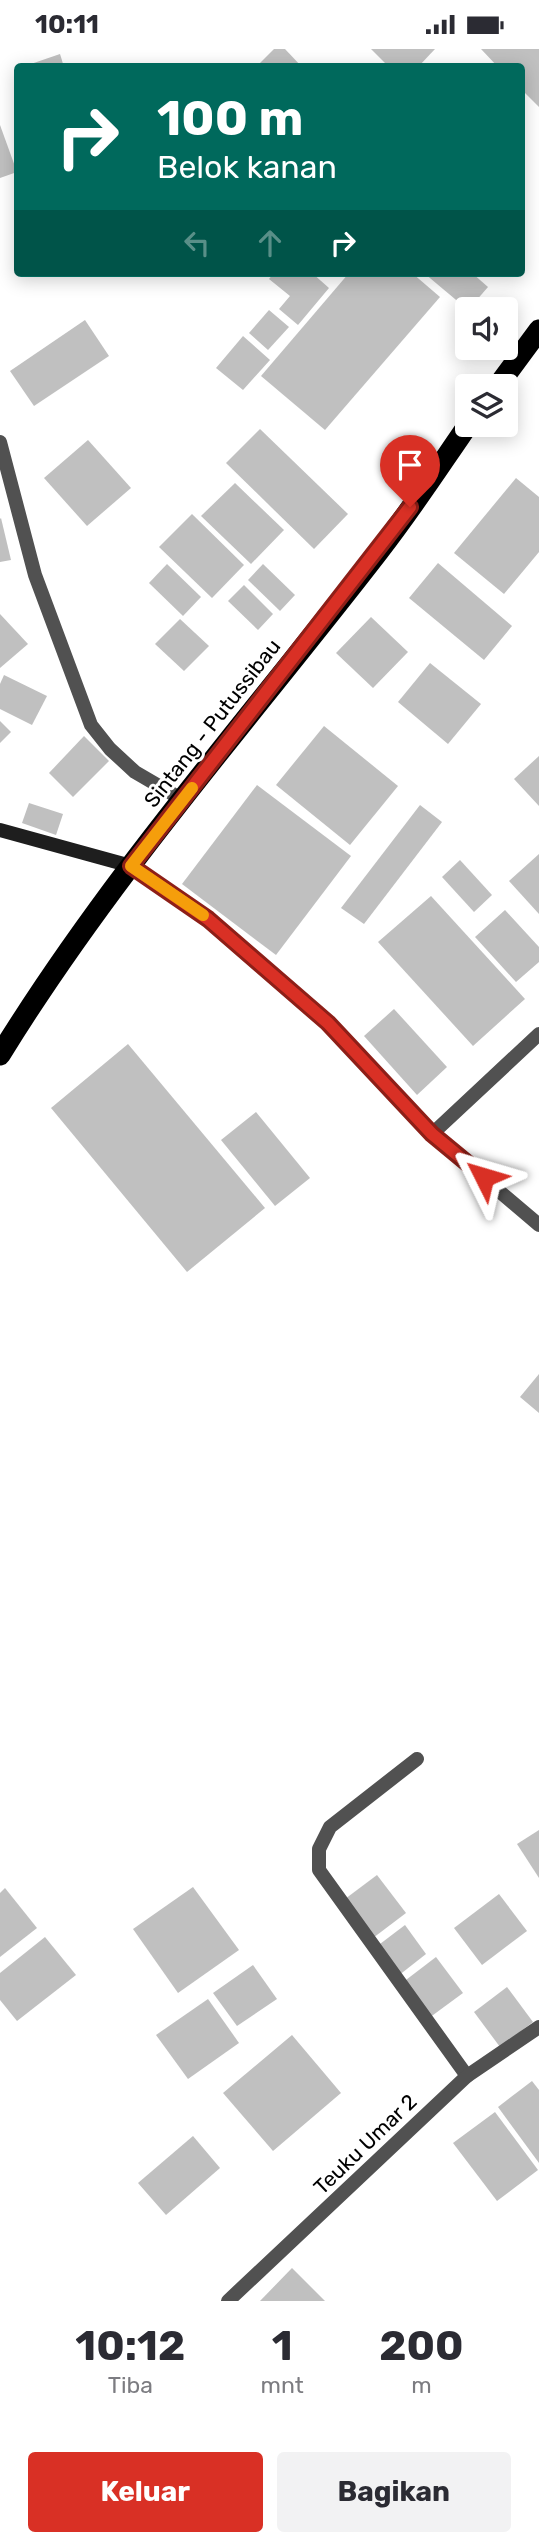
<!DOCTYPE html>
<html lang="id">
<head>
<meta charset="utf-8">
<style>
	:root { --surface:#fff; --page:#f2f2f3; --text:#2b2b33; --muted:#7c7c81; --accent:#d93025 }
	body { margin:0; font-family:Rubik,sans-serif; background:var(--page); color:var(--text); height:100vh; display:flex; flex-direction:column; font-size:26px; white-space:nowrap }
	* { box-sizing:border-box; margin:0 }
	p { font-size:23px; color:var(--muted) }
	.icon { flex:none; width:38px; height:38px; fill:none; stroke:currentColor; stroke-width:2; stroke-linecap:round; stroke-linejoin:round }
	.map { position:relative; height:2252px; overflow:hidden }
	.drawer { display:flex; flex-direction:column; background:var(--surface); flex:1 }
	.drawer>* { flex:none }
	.guide { position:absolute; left:14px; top:14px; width:511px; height:214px; border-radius:7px; box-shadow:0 4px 18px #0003; background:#00695c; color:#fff; overflow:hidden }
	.controls { position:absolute; left:455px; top:248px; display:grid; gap:14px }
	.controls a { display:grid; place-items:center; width:63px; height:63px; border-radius:7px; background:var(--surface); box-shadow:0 4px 18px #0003; font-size:35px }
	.pin { position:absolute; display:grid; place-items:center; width:60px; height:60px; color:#fff; margin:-72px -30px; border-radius:50% 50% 50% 0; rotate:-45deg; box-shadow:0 0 7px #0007 }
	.pin .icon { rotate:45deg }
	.me { position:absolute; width:77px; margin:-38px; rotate:310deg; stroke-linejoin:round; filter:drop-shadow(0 0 5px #0008) }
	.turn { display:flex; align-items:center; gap:24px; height:147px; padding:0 28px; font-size:32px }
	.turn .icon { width:91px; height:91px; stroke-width:2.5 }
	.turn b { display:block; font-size:49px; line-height:60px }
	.lanes { display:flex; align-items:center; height:66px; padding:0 28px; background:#0003; justify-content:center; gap:35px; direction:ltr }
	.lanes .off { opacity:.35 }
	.eta { display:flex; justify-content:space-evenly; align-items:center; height:119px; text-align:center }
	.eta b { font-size:42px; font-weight:700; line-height:49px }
	.action { display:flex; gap:14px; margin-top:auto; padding:14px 28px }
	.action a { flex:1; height:80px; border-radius:7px; background:var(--accent); color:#fff; font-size:28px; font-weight:700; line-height:80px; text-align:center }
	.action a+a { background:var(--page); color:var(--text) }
	.status { display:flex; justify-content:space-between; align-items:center; height:49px; padding:0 35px; background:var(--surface); direction:ltr }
	.status svg { height:19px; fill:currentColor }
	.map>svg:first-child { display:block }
</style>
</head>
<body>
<div class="status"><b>10:11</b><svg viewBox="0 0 49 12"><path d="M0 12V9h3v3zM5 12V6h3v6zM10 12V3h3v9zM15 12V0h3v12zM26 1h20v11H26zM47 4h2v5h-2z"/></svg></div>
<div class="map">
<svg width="539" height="2252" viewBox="0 0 539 2252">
	<rect width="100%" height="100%" fill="#fff"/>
	<g fill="#c0c0c0">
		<path d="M274 0H285L302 18H256Z"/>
		<path d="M371 0H435L418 18H389Z"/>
		<path d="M481 0H539V58L522 41V18H498Z"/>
		<path d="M60 5 64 18H25V17Z"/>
		<path d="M0 76 17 123 0 129Z"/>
		<path d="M274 224H312L329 239 298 276 279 260 290 247 269 230Z"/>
		<path d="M349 224H412L440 248 325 381 261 327Z"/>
		<path d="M424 224H472L488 238 468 261Z"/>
		<path d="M269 261 289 278 268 301 249 284Z"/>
		<path d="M85 271 109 307 34 357 10 322Z"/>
		<path d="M243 287 270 311 243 341 216 319Z"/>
		<path d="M260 380 348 465 314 500 226 414Z"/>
		<path d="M88 391 131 439 87 477 44 429Z"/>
		<path d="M516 429 539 448V503L504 545 454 504Z"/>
		<path d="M235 434 284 481 251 515 201 467Z"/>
		<path d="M192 465 244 516 212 549 159 498Z"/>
		<path d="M1 469 11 511 0 513V470Z"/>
		<path d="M438 514 512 577 484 611 409 549Z"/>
		<path d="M167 515 201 548 183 567 149 534Z"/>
		<path d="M263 515 295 546 280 562 248 531Z"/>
		<path d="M244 536 273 565 258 581 228 552Z"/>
		<path d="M0 565 28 595 0 619Z"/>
		<path d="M371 568 408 603 373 639 336 604Z"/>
		<path d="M180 570 209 597 184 622 155 595Z"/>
		<path d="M430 614 481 655 448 695 398 653Z"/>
		<path d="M4 626 47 647 32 676 0 660V635Z"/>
		<path d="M0 672 11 683 0 694Z"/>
		<path d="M324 677 398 737 350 796 276 736Z"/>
		<path d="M84 687 109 712 73 748 49 724Z"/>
		<path d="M539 707V757L514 730Z"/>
		<path d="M257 736 351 807 276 906 182 835Z"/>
		<path d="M29 754 63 765 56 786 22 774Z"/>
		<path d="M420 756 442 773 364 875 341 859Z"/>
		<path d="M539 805V865L509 832Z"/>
		<path d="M460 811 492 846 474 863 442 828Z"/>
		<path d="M431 847 525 950 473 997 378 893Z"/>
		<path d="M505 861 539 898V913L516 933 475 888Z"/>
		<path d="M394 960 447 1018 417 1046 364 987Z"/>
		<path d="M128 995 265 1159 187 1223 51 1059Z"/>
		<path d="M256 1063 310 1129 275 1157 221 1091Z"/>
		<path d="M539 1325V1364L520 1348Z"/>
		<path d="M539 1781V1829L517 1795Z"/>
		<path d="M377 1826 406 1864 373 1889 345 1850Z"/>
		<path d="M193 1838 239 1901 178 1944 133 1880Z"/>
		<path d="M5 1839 37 1879 0 1908V1844Z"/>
		<path d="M499 1845 527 1882 482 1916 454 1879Z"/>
		<path d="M405 1876 426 1905 398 1927 376 1898Z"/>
		<path d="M45 1888 76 1926 17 1972 0 1951V1924Z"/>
		<path d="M436 1908 463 1944 429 1969 402 1934Z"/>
		<path d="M253 1916 277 1950 237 1977 213 1944Z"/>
		<path d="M507 1938 533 1973 500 1998 474 1963Z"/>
		<path d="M208 1950 239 1994 188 2030 156 1986Z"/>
		<path d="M292 1986 341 2044 273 2102 223 2044Z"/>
		<path d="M532 2032 539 2041V2114L498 2058Z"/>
		<path d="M495 2063 538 2121 497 2152 453 2094Z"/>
		<path d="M193 2087 220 2119 166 2166 138 2134Z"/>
		<path d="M292 2219 325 2252H260Z"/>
	</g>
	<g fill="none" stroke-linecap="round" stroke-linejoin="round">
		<g stroke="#515151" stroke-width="14">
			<path d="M0 393 35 526 91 676 110 700 135 723 183 751"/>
			<path d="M131 817 208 870 328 974 432 1085 539 1176"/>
			<path d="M432 1085 539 985"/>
			<path d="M417 1710 330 1778 319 1800V1821L467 2027"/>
			<path d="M228 2252 467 2027 539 1978"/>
		</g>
		<path stroke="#1e1e1e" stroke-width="14" d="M0 781 131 817"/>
		<g stroke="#000" stroke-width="21">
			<path d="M497 338 539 281"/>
			<path d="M0 1006C110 827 251 668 379 502 411 461 439 418 468 376"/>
		</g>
	</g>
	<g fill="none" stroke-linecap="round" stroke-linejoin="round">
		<defs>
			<path id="route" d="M410 458 131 817 208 870 328 974 432 1085 484 1128"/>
		</defs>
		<use href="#route" stroke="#8d1f18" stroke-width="18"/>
		<use href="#route" stroke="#d93025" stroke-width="12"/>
		<path stroke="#f59e0b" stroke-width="12" d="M192 739 131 817 203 866"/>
	</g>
	<g text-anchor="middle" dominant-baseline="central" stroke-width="6" stroke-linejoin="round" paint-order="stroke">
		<g font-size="21" fill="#000" stroke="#fff">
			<text transform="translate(212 674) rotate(-52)">Sintang - Putussibau</text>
			<text transform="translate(365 2095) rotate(-44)">Teuku Umar 2</text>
		</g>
	</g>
</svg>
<div class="controls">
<a><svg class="icon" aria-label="sound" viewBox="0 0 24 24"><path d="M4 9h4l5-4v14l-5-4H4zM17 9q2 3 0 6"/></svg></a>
<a><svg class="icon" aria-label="layers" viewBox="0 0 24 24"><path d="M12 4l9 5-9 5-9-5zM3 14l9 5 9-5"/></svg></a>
</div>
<div class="pin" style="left:410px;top:458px;background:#d93025"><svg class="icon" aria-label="arrive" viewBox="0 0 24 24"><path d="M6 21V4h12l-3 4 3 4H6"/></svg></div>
<svg class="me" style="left:484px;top:1128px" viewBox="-20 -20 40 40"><path d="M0-17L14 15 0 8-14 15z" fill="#d93025" stroke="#fff" stroke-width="4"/></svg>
<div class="guide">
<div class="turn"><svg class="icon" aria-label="right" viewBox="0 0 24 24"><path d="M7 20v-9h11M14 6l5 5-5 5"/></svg><div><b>100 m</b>Belok kanan</div></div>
<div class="lanes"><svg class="icon off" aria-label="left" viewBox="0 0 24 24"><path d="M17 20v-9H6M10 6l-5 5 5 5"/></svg><svg class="icon off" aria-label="ahead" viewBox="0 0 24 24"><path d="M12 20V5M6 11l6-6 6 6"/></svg><svg class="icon" aria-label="right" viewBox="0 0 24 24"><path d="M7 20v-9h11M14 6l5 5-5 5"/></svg></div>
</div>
</div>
<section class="drawer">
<div class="eta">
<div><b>10:12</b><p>Tiba</p></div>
<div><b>1</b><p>mnt</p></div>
<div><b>200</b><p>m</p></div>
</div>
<div class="action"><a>Keluar</a><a>Bagikan</a></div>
</section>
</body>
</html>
